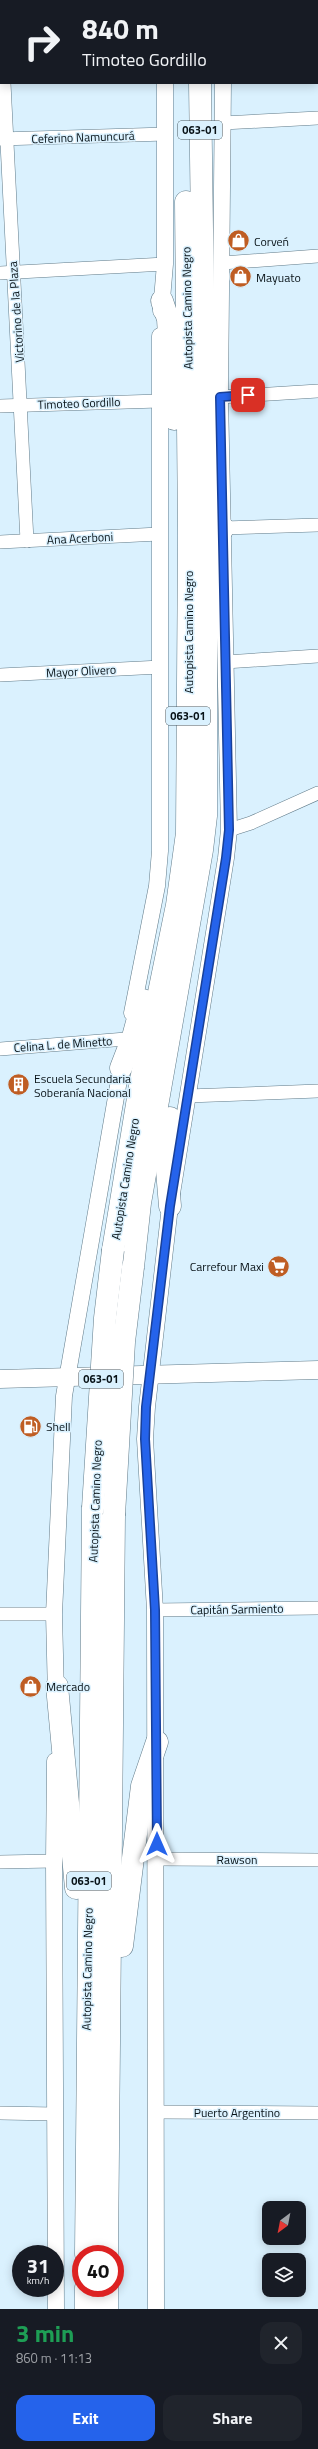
<!DOCTYPE html>
<html lang="en">
<head>
<meta charset="utf-8">
<style>
	:root { --surface:#171b24; --page:#20242c; --text:#f1f3f6; --muted:#9ea1a6; --accent:#2563eb }
	body { margin:0; font-family:"Titillium Web",sans-serif; background:var(--page); color:var(--text); height:100vh; display:flex; flex-direction:column; font-size:15px; white-space:nowrap }
	* { box-sizing:border-box; margin:0 }
	p { font-size:13px; color:var(--muted) }
	.icon { flex:none; width:22px; height:22px; fill:none; stroke:currentColor; stroke-width:2; stroke-linecap:round; stroke-linejoin:round }
	.map { position:relative; height:2309px; overflow:hidden }
	.drawer { display:flex; flex-direction:column; background:var(--surface); flex:1 }
	.drawer>* { flex:none }
	.top-card { position:absolute; left:0px; top:0px; width:318px; height:84px; box-shadow:0 2px 10px #0003; background:#171b24; color:var(--text); overflow:hidden }
	.needle { width:26px; rotate:212deg }
	.controls { position:absolute; left:262px; top:2201px; display:grid; gap:8px }
	.controls a { display:grid; place-items:center; width:44px; height:44px; border-radius:8px; background:var(--surface); box-shadow:0 2px 10px #0003; font-size:20px }
	.speed { position:absolute; left:12px; top:2245px; display:flex; gap:8px; font-size:20px; font-weight:700; text-align:center }
	.speed>* { display:grid; place-content:center; width:52px; height:52px; border-radius:50%; background:var(--surface); box-shadow:0 2px 10px #0003; line-height:1 }
	.speed small { font-size:10px; font-weight:400 }
	.speed .limit { border:6px solid #d22; background:#fff; color:#111 }
	.pin { position:absolute; display:grid; place-items:center; width:34px; height:34px; color:#fff; margin:-17px; border-radius:8px; box-shadow:0 2px 6px #0006 }
	.me { position:absolute; width:44px; margin:-22px; rotate:0deg; stroke-linejoin:round; filter:drop-shadow(0 0 3px #0008) }
	.turn { display:flex; align-items:center; gap:14px; height:84px; padding:0 16px; font-size:18px }
	.turn .icon { width:52px; height:52px; stroke-width:2.5 }
	.turn b { display:block; font-size:28px; line-height:34px }
	.round { display:grid; place-items:center; flex:none; width:42px; height:42px; border-radius:12px; background:var(--page) }
	.summary { display:flex; align-items:center; justify-content:space-between; height:68px; padding:0 16px }
	h1 { font-size:24px; font-weight:700; line-height:30px; color:#1e9e55 }
	.button { display:flex; gap:8px; margin-top:auto; padding:8px 16px }
	.button a { flex:1; height:46px; border-radius:12px; background:var(--accent); color:#fff; font-size:16px; font-weight:700; line-height:46px; text-align:center }
	.button a+a { background:var(--page); color:var(--text) }
	.map>svg:first-child { display:block }
</style>
</head>
<body>
<div class="map">
<svg width="318" height="2309" viewBox="0 0 318 2309">
	<rect width="100%" height="100%" fill="#daf1fe"/>
	<g fill="none" stroke-linecap="round" stroke-linejoin="round">
		<defs>
			<g id="minor">
				<path d="M316 0V1"/>
				<path d="M74 1 92 0"/>
				<path d="M0 12 1 31"/>
				<path d="M317 13 318 28"/>
				<path d="M4 83 27 541"/>
				<path d="M223 123 318 118"/>
				<path d="M0 139 166 134"/>
				<path d="M222 263 318 256"/>
				<path d="M0 273 165 264"/>
				<path d="M220 397 318 391"/>
				<path d="M0 406 159 401"/>
				<path d="M223 528 318 525"/>
				<path d="M0 542 159 534"/>
				<path d="M225 662 318 656"/>
				<path d="M0 675 161 667"/>
				<path d="M229 830 251 823 318 793"/>
				<path d="M0 1049 126 1039"/>
				<path d="M188 1096 318 1091"/>
				<path d="M155 1610 318 1608"/>
				<path d="M0 1614H54"/>
				<path d="M157 1859 318 1860"/>
				<path d="M0 1862 54 1861"/>
				<path d="M157 2112 318 2113"/>
				<path d="M0 2113 55 2114"/>
			</g>
			<g id="tertiary">
				<path d="M164 0V1"/>
				<path d="M221 0V1"/>
				<path d="M161 311 165 264V83"/>
				<path d="M132 1013 157 886 160 851V336"/>
				<path d="M56 1696 54 1614 64 1396 123 1057"/>
				<path d="M55 1761 54 1861 56 2309"/>
				<path d="M156 2309 155 1610 145 1439 147 1407 170 1206 226 858 229 830 220 397 223 83"/>
			</g>
			<path id="secondary" d="M0 1379 318 1370"/>
			<g id="motorway">
				<path d="M184 0V1"/>
				<path d="M162 301 168 319 174 419"/>
				<path d="M217 560V539L223 528"/>
				<path d="M121 1068 133 1037 143 1000"/>
				<path d="M170 1118 165 1146 170 1206"/>
				<path d="M113 1250 141 1080 177 905 187 833 189 535 186 202"/>
				<path d="M133 1267 140 1203 202 850 206 816V521L200 83"/>
				<path d="M57 1686 76 1888"/>
				<path d="M122 1946 142 1786 157 1742"/>
				<path d="M86 2254 93 1508"/>
				<path d="M107 2254 114 1515"/>
				<path d="M86 2288V2309"/>
				<path d="M107 2309V2288"/>
			</g>
		</defs>
		<use href="#minor" stroke="#617b89" stroke-width="14"/>
		<use href="#tertiary" stroke="#617b89" stroke-width="17"/>
		<use href="#secondary" stroke="#617b89" stroke-width="19"/>
		<use href="#motorway" stroke="#617b89" stroke-width="23"/>
		<use href="#minor" stroke="#fff" stroke-width="13"/>
		<use href="#tertiary" stroke="#fff" stroke-width="16"/>
		<use href="#secondary" stroke="#fff" stroke-width="18"/>
		<use href="#motorway" stroke="#fff" stroke-width="22"/>
		<defs>
			<g id="motorway-bridge">
				<path d="M93 1508 105 1318 113 1250"/>
				<path d="M114 1515 124 1342 133 1267"/>
			</g>
		</defs>
		<use href="#motorway-bridge" stroke="#617b89" stroke-width="23" stroke-linecap="butt"/>
		<use href="#motorway-bridge" stroke="#fff" stroke-width="22"/>
	</g>
	<g fill="none" stroke-linecap="round" stroke-linejoin="round">
		<defs>
			<path id="route" d="M157 1844 155 1610 145 1439 146 1407 170 1206 226 858 229 830 220 397 248 395"/>
		</defs>
		<use href="#route" stroke="#184099" stroke-width="10"/>
		<use href="#route" stroke="#2563eb" stroke-width="7"/>
	</g>
	<defs>
		<symbol id="shop-disc" viewBox="-11 -11 22 22"><circle r="9.5" fill="#bf5d23" stroke="#daf1fe"/><path d="M-5-2.5h2.3a2.7 3.5 0 0 1 5.4 0H5L5.5 6h-11ZM-1.5-2.5h3a1.5 2.3 0 0 0-3 0Z" fill="#fff"/></symbol>
		<symbol id="building-disc" viewBox="-11 -11 22 22"><circle r="9.5" fill="#bf5d23" stroke="#daf1fe"/><path d="M-4-6H4V6H1V3H-1V6H-4ZM-2.5-4.3h1.7v1.8h-1.7ZM.8-4.3h1.7v1.8H.8ZM-2.5-1h1.7V.8h-1.7ZM.8-1h1.7V.8H.8Z" fill="#fff"/></symbol>
		<symbol id="supermarket-disc" viewBox="-11 -11 22 22"><circle r="9.5" fill="#bf5d23" stroke="#daf1fe"/><path d="M-6-5.5h2.5l.6 2H6L4.5 2H-2.5L-4.4-4H-6ZM-1.5 3.2a1.3 1.3 0 1 0 .1 0ZM3 3.2a1.3 1.3 0 1 0 .1 0Z" fill="#fff"/></symbol>
		<symbol id="fuel-disc" viewBox="-11 -11 22 22"><circle r="9.5" fill="#bf5d23" stroke="#daf1fe"/><path d="M-5.5-6h7V0h2V4h1.3V-2.5L3-4.5l.8-.8L6-3V5H2.5V1h-1V6h-7ZM-4.2-4.7v3.2H.2V-4.7Z" fill="#fff"/></symbol>
	</defs>
	<g fill-rule="evenodd">
		<use href="#shop-disc" x="226" y="228" width="25" height="25"/>
		<use href="#shop-disc" x="228" y="264" width="25" height="25"/>
		<use href="#building-disc" x="6" y="1072" width="25" height="25"/>
		<use href="#supermarket-disc" x="266" y="1254" width="25" height="25"/>
		<use href="#fuel-disc" x="18" y="1414" width="25" height="25"/>
		<use href="#shop-disc" x="18" y="1674" width="25" height="25"/>
	</g>
	<g text-anchor="middle" dominant-baseline="central" stroke-width="3" stroke-linejoin="round" paint-order="stroke">
		<g fill="#daf1fe" stroke="#47555c" stroke-width="1">
			<rect x="178" y="121" width="44" height="18" rx="3"/>
			<rect x="166" y="707" width="44" height="18" rx="3"/>
			<rect x="79" y="1370" width="44" height="18" rx="3"/>
			<rect x="67" y="1872" width="44" height="18" rx="3"/>
		</g>
		<g font-size="11" font-weight="bold" fill="#081217">
			<text x="200" y="130">063-01</text>
			<text x="188" y="716">063-01</text>
			<text x="101" y="1379">063-01</text>
			<text x="89" y="1881">063-01</text>
		</g>
		<g font-size="12" fill="#081217" stroke="#daf1fe">
			<text transform="translate(83 137) rotate(-2)">Ceferino Namuncurá</text>
			<text transform="translate(187 308) rotate(-91)">Autopista Camino Negro</text>
			<text transform="translate(16 312) rotate(-94)">Victorino de la Plaza</text>
			<text transform="translate(79 403) rotate(-2)">Timoteo Gordillo</text>
			<text transform="translate(80 538) rotate(-3)">Ana Acerboni</text>
			<text transform="translate(188 632) rotate(-90)">Autopista Camino Negro</text>
			<text transform="translate(81 671) rotate(-3)">Mayor Olivero</text>
			<text transform="translate(63 1044) rotate(-4)">Celina L. de Minetto</text>
			<text transform="translate(125 1179) rotate(-81)">Autopista Camino Negro</text>
			<text transform="translate(95 1501) rotate(-88)">Autopista Camino Negro</text>
			<text transform="translate(237 1609) rotate(-1)">Capitán Sarmiento</text>
			<text x="237" y="1859">Rawson</text>
			<text transform="translate(87 1969) rotate(-89)">Autopista Camino Negro</text>
			<text x="237" y="2112">Puerto Argentino</text>
		</g>
		<g font-size="12" fill="#081217" stroke="#daf1fe" text-anchor="start">
			<text x="254" y="241">Corveń</text>
			<text x="256" y="277">Mayuato</text>
			<text x="34" y="1078">Escuela Secundaria<tspan x="34" dy="14">Soberanía Nacional</tspan></text>
			<text x="264" y="1266" text-anchor="end">Carrefour Maxi</text>
			<text x="46" y="1426">Shell</text>
			<text x="46" y="1686">Mercado</text>
		</g>
	</g>
</svg>
<div class="controls">
<a><svg class="needle" viewBox="-14 -14 28 28"><path d="M0-13l5 13h-10z" fill="#e53935"/><path d="M0 13l5-13h-10z" fill="#9ea1a6"/></svg></a>
<a><svg class="icon" aria-label="layers" viewBox="0 0 24 24"><path d="M12 4l9 5-9 5-9-5zM3 14l9 5 9-5"/></svg></a>
</div>
<div class="speed"><div>31<small>km/h</small></div><div class="limit">40</div></div>
<div class="pin" style="left:248px;top:395px;background:#d93025"><svg class="icon" aria-label="arrive" viewBox="0 0 24 24"><path d="M6 21V4h12l-3 4 3 4H6"/></svg></div>
<svg class="me" style="left:157px;top:1844px" viewBox="-20 -20 40 40"><path d="M0-17L14 15 0 8-14 15z" fill="#2563eb" stroke="#fff" stroke-width="4"/></svg>
<div class="top-card">
<div class="turn"><svg class="icon" aria-label="right" viewBox="0 0 24 24"><path d="M7 20v-9h11M14 6l5 5-5 5"/></svg><div><b>840 m</b>Timoteo Gordillo</div></div>
</div>
</div>
<section class="drawer">
<div class="summary"><div><h1>3 min</h1><p>860 m · 11:13</p></div><a class="round"><svg class="icon" aria-label="close" viewBox="0 0 24 24"><path d="M6 6l12 12M18 6L6 18"/></svg></a></div>
<div class="button"><a>Exit</a><a>Share</a></div>
</section>
</body>
</html>
